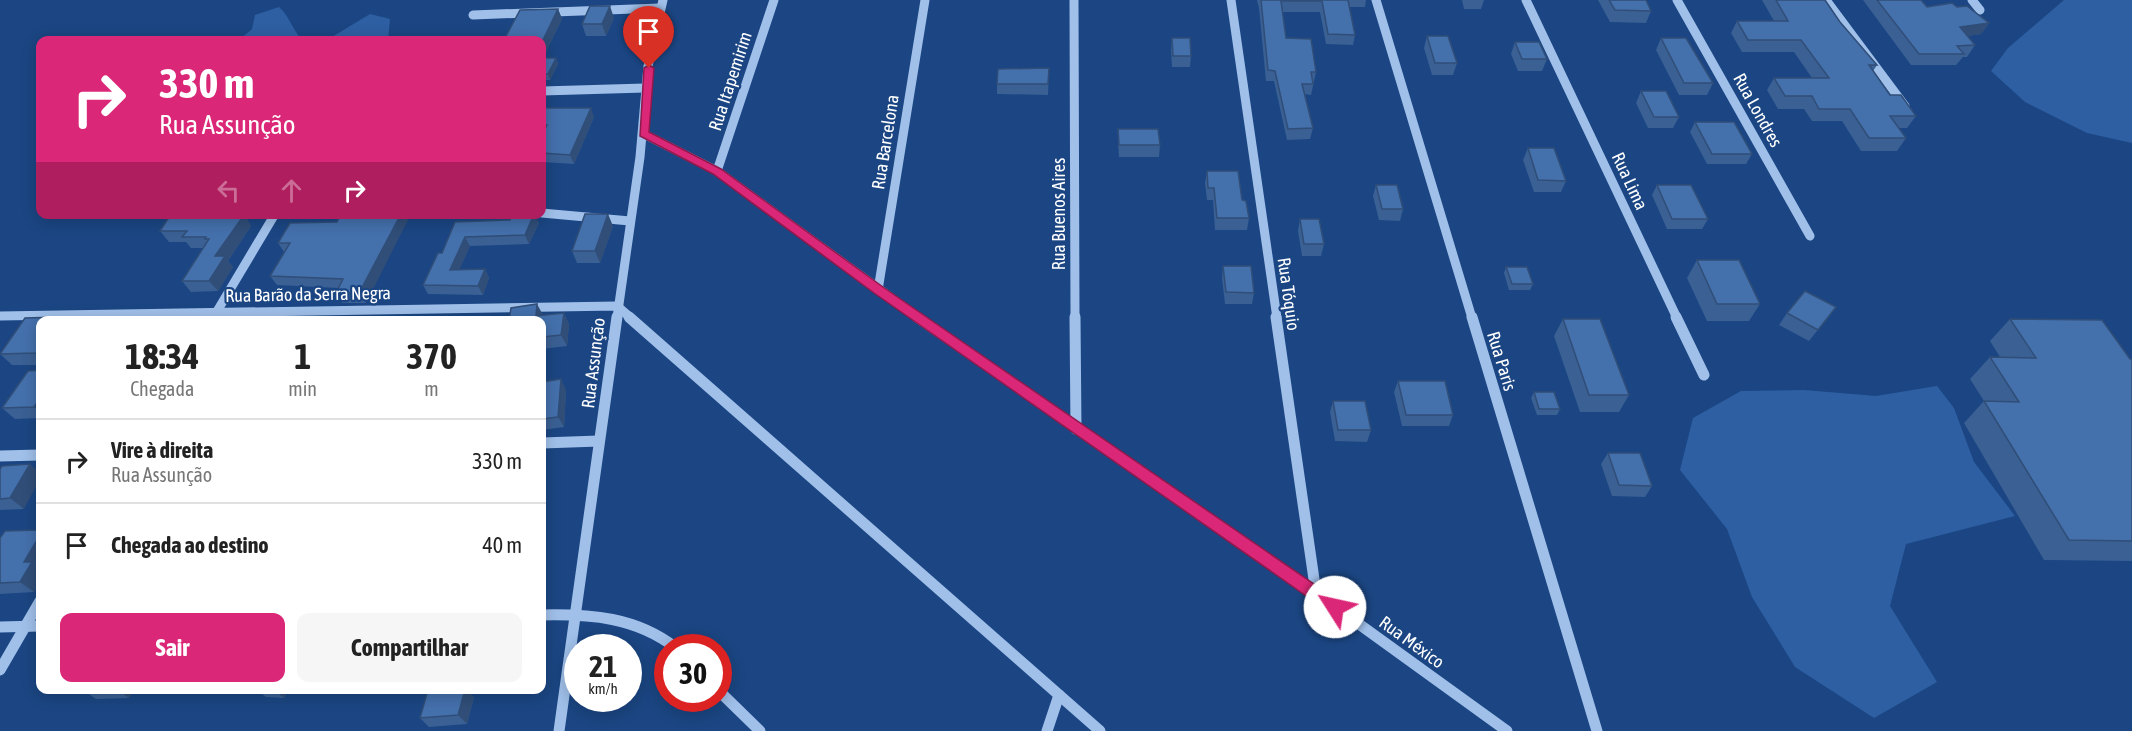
<!DOCTYPE html>
<html lang="pt">
<head>
<meta charset="utf-8">
<style>
	:root { --surface:#fff; --page:#f6f6f6; --text:#222; --muted:#767676; --line:#e0e0e0; --accent:#db2777 }
	body { margin:0; font-family:"Asap Condensed",sans-serif; background:var(--page); color:var(--text); height:100vh; display:flex; flex-direction:column; font-size:22px; white-space:nowrap }
	* { box-sizing:border-box; margin:0 }
	p { font-size:20px; color:var(--muted) }
	.icon { flex:none; width:33px; height:33px; fill:none; stroke:currentColor; stroke-width:2; stroke-linecap:round; stroke-linejoin:round }
	.map { position:relative; flex:1; overflow:hidden }
	.side { position:absolute; left:36px; top:316px; width:510px; height:378px; display:flex; flex-direction:column; background:var(--surface); border-radius:12px; box-shadow:0 3px 15px #0003 }
	.side>* { flex:none }
	.guide { position:absolute; left:36px; top:36px; width:510px; height:183px; border-radius:12px; box-shadow:0 3px 15px #0003; background:#db2777; color:#fff; overflow:hidden }
	.speed { position:absolute; left:564px; top:634px; display:flex; gap:12px; font-size:30px; font-weight:700; text-align:center }
	.speed>* { display:grid; place-content:center; width:78px; height:78px; border-radius:50%; background:var(--surface); box-shadow:0 3px 15px #0003; line-height:1 }
	.speed small { font-size:15px; font-weight:400 }
	.speed .limit { border:9px solid #d22; background:#fff; color:#111 }
	.pin { position:absolute; display:grid; place-items:center; width:51px; height:51px; color:#fff; margin:-62px -26px; border-radius:50% 50% 50% 0; rotate:-45deg; box-shadow:0 0 6px #0007 }
	.pin .icon { rotate:45deg }
	.me { position:absolute; width:66px; margin:-33px; rotate:305deg; stroke-linejoin:round; filter:drop-shadow(0 0 4px #0008) }
	.turn { display:flex; align-items:center; gap:21px; height:126px; padding:0 24px; font-size:27px }
	.turn .icon { width:78px; height:78px; stroke-width:2.5 }
	.turn b { display:block; font-size:42px; line-height:51px }
	.lanes { display:flex; align-items:center; height:57px; padding:0 24px; background:#0003; justify-content:center; gap:30px; direction:ltr }
	.lanes .off { opacity:.35 }
	.eta { display:flex; justify-content:space-evenly; align-items:center; height:102px; text-align:center }
	.eta b { font-size:36px; font-weight:700; line-height:42px }
	.button { display:flex; gap:12px; margin-top:auto; padding:12px 24px }
	.button a { flex:1; height:69px; border-radius:12px; background:var(--accent); color:#fff; font-size:24px; font-weight:700; line-height:69px; text-align:center }
	.button a+a { background:var(--page); color:var(--text) }
	ul { padding:0; list-style:none }
	li { display:flex; align-items:center; gap:18px; height:84px; padding:0 24px; border-top:2px solid var(--line) }
	li div { flex:1 }
	li b { display:block; font-size:22px }
	li em { font-style:normal }
	.map>svg:first-child { display:block }
</style>
</head>
<body>
<div class="map">
<svg width="2132" height="731" viewBox="0 0 2132 731">
	<rect width="100%" height="100%" fill="#1b4683"/>
	<g fill="#2e5fa2">
		<path d="M2064 0H2132V143L2087 133 2025 102 1991 71 2008 48Z"/>
		<path d="M279 7C290 17 292 29 302 40H313H239L252 29 255 15Z"/>
		<path d="M370 14 390 19 388 40H327Z"/>
		<path d="M1937 386 1954 408 1974 462 2015 516 1906 544 1890 606 1937 682 1874 718 1795 667 1752 597 1727 529 1680 470 1693 418 1741 391 1804 390 1876 396Z"/>
	</g>
	<g fill="none" stroke-linecap="round" stroke-linejoin="round">
		<g stroke="#a0c0ea" stroke-width="9">
			<path d="M1074 0 1075 318"/>
			<path d="M1231 0 1277 318"/>
			<path d="M1376 0 1472 318"/>
			<path d="M1526 0 1677 318"/>
			<path d="M1677 0 1810 236"/>
			<path d="M1826 0 1905 106"/>
			<path d="M1972 0 1980 10"/>
			<path d="M473 15 660 8"/>
			<path d="M542 91 645 88"/>
			<path d="M644 134 717 171 919 318"/>
			<path d="M717 171 774 0"/>
			<path d="M542 213 630 221"/>
			<path d="M878 290 925 0"/>
			<path d="M0 316 617 306 631 318"/>
			<path d="M213 318 275 214"/>
			<path d="M617 318 640 157 648 66 663 0"/>
		</g>
		<g stroke="#a0c0ea" stroke-width="11">
			<path d="M629 317 1100 731"/>
			<path d="M917 317 1316 593 1507 731"/>
			<path d="M1075 317 1076 429"/>
			<path d="M1276 317 1316 593"/>
			<path d="M1472 317 1597 731"/>
			<path d="M1676 317 1704 375"/>
			<path d="M211 321 214 317"/>
			<path d="M542 443 599 441"/>
			<path d="M0 456 40 455"/>
			<path d="M542 615C591 614 636 617 676 648"/>
			<path d="M0 627 40 626"/>
			<path d="M0 670 40 601"/>
			<path d="M718 690 760 731"/>
			<path d="M559 731 617 317"/>
			<path d="M1047 731 1059 695"/>
		</g>
	</g>
	<g fill="#3a6094">
		<path d="M1257 0H1366L1365 7H1349L1355 35 1353 45 1326 44 1320 12H1282L1286 38 1316 72 1311 95 1305 94 1313 128 1310 139 1287 140 1274 81H1266L1259 8Z"/>
		<path d="M1462 0H1484L1481 9H1464Z"/>
		<path d="M1598 0H1646L1651 11 1646 23 1610 22Z"/>
		<path d="M1762 0H1825L1840 22 1877 65 1873 71 1890 95 1916 116 1907 128H1899L1906 138 1897 151H1861L1842 121H1812L1804 109H1778L1767 90 1774 78H1812L1794 52H1742L1731 33 1737 21H1774Z"/>
		<path d="M1863 0H1921L1927 7H1957L1989 23 1981 34 1967 36 1975 45 1967 57H1963L1956 65H1911Z"/>
		<path d="M558 9 562 19 543 58H556L558 64 550 80H542V40Z"/>
		<path d="M614 18 606 36H586L582 24Z"/>
		<path d="M1427 36 1457 63 1453 75H1432L1424 48Z"/>
		<path d="M1172 38 1191 56 1190 67H1172L1171 50Z"/>
		<path d="M1661 38 1713 83 1707 95H1679L1656 50Z"/>
		<path d="M1515 42 1547 59 1542 71H1518L1511 54Z"/>
		<path d="M1049 68 1048 95 997 94V84Z"/>
		<path d="M1641 91 1679 117 1673 128H1648L1636 103Z"/>
		<path d="M542 108 594 117 574 164 542 162Z"/>
		<path d="M1695 122 1752 154 1746 164H1707L1690 132Z"/>
		<path d="M1118 129 1160 145 1159 157H1119L1118 141Z"/>
		<path d="M1528 148 1566 181 1561 192H1534L1523 160Z"/>
		<path d="M1207 171 1242 200 1249 218 1247 230H1215L1213 200H1207L1205 183Z"/>
		<path d="M1376 185 1403 209 1400 221 1379 220 1373 196Z"/>
		<path d="M1657 185 1708 219 1702 229H1667L1652 195Z"/>
		<path d="M244 215 251 226 228 261 233 267 218 291 191 292 182 281 203 248H191L186 242H169L160 231Z"/>
		<path d="M1300 219 1324 244 1321 256H1302L1298 231Z"/>
		<path d="M337 222 366 303H342L336 293 338 288 277 285 270 276 284 252 278 243Z"/>
		<path d="M455 222 539 223 529 244 470 246 459 270 485 269 489 278 483 295 428 294 423 285 442 253Z"/>
		<path d="M613 226 600 263H577L572 251Z"/>
		<path d="M1697 260 1760 304 1749 321H1707L1687 278Z"/>
		<path d="M1223 266 1254 293 1252 304H1225L1222 278Z"/>
		<path d="M1506 267 1533 284 1530 290H1509L1504 273Z"/>
		<path d="M1836 307 1809 341 1779 325 1787 313Z"/>
		<path d="M564 313 569 324 567 346 542 349V321L543 315Z"/>
		<path d="M60 317 64 321H40V365H12L0 354 25 318Z"/>
		<path d="M1563 319 1629 395 1619 412H1580L1554 336Z"/>
		<path d="M2010 319 2132 359V561L2044 560 1964 423 1984 401 1970 379 1990 357H2000L1990 341Z"/>
		<path d="M40 370V418L15 419 2 408Z"/>
		<path d="M1398 381 1453 415 1449 426H1402L1394 392Z"/>
		<path d="M542 382 566 390 564 427 542 430Z"/>
		<path d="M1534 392 1560 409 1557 415H1537L1531 398Z"/>
		<path d="M1333 401 1371 430 1367 442 1335 441 1330 412Z"/>
		<path d="M1608 453 1652 486 1645 497 1612 496 1601 464Z"/>
		<path d="M0 469 24 509 0 510Z"/>
		<path d="M0 538 40 568 34 592 0 594Z"/>
		<path d="M83 690H133L129 698 96 699Z"/>
		<path d="M257 690H288L284 698 266 697Z"/>
		<path d="M474 697 467 724 429 727 420 718Z"/>
	</g>
	<g fill="#304e78">
		<path d="M610 6 614 18 606 36 602 24Z"/>
		<path d="M558 9 562 19 542 60V42Z"/>
		<path d="M1989 23 1981 34 1953 38 1960 27Z"/>
		<path d="M556 58 558 64 550 80 548 74Z"/>
		<path d="M591 108 594 117 574 164 570 155Z"/>
		<path d="M401 214H411L366 303 359 293Z"/>
		<path d="M534 214 539 223 529 244 525 235Z"/>
		<path d="M608 214 613 226 600 263 595 251Z"/>
		<path d="M244 215 251 226 228 261 233 267 218 291 209 281 215 256Z"/>
		<path d="M465 237 470 246 455 279 450 270Z"/>
		<path d="M485 269 489 278 483 295 478 286Z"/>
		<path d="M537 304 543 315 536 316Z"/>
		<path d="M564 313 569 324 567 346 561 335Z"/>
		<path d="M40 346V357L36 353Z"/>
		<path d="M561 379 566 390 564 427 558 417Z"/>
		<path d="M40 398V413L34 407Z"/>
		<path d="M30 464 40 473V479L24 509 10 498Z"/>
		<path d="M40 535V581L34 592 20 582 24 562Z"/>
		<path d="M117 690H133L129 698Z"/>
		<path d="M274 690H288L284 698Z"/>
		<path d="M465 690H468L474 697 467 724 458 715Z"/>
	</g>
	<g fill="#4470ac" stroke="#304e78" stroke-width="1.5">
		<path d="M1261 0H1348L1355 35 1328 34 1322 1H1281L1286 38 1311 39 1316 72H1311L1313 84H1302L1313 128 1288 129 1275 71 1268 70Z"/>
		<path d="M1609 0H1646L1651 11 1615 10Z"/>
		<path d="M1776 0H1825L1840 22 1877 65H1869L1890 95H1901L1916 116H1890L1906 138H1869L1850 109H1819L1812 96H1785L1774 78H1829L1801 40H1748L1737 21H1788Z"/>
		<path d="M1877 0H1921L1927 7 1952 3 1957 7 1967 6 1989 23 1960 27 1975 45 1957 46 1964 54H1919Z"/>
		<path d="M590 6H610L602 24H582Z"/>
		<path d="M558 9 542 42V40H504L520 10Z"/>
		<path d="M1427 36H1448L1457 63H1435Z"/>
		<path d="M1172 38H1190L1191 56H1173Z"/>
		<path d="M1661 38H1686L1713 83H1684Z"/>
		<path d="M1515 42H1539L1547 59H1522Z"/>
		<path d="M542 58H556L548 74H542Z"/>
		<path d="M1049 68 1048 84H997L998 69Z"/>
		<path d="M1641 91H1666L1679 117H1654Z"/>
		<path d="M542 108H591L570 155 542 153V135L547 125H542Z"/>
		<path d="M1695 122H1734L1752 154H1712Z"/>
		<path d="M1118 129H1158L1160 145H1119Z"/>
		<path d="M1528 148H1554L1566 181 1538 180Z"/>
		<path d="M1207 171H1238L1242 200 1246 201 1249 218H1217L1214 188H1208Z"/>
		<path d="M1376 185H1397L1403 209H1382Z"/>
		<path d="M1657 185H1691L1708 219H1672Z"/>
		<path d="M171 214 244 215 215 256H225L209 281H182L209 239H205L206 237H182L187 231H160Z"/>
		<path d="M341 214H401L359 293H336L343 279 270 276 290 243H278L290 223 337 222Z"/>
		<path d="M513 214H534L525 235 465 237 450 270 485 269 478 286 423 285 438 253H442L455 222 510 220Z"/>
		<path d="M585 214H608L595 251H572Z"/>
		<path d="M1300 219H1319L1324 244H1304Z"/>
		<path d="M1697 260H1739L1760 304H1717Z"/>
		<path d="M1223 266H1251L1254 293 1226 292Z"/>
		<path d="M1506 267H1527L1533 284H1512Z"/>
		<path d="M1805 291 1836 307 1818 330 1787 313Z"/>
		<path d="M537 304 536 316 564 313 561 335 542 337V321H509L511 308Z"/>
		<path d="M60 317 58 321H40V346L36 353 0 354 25 318Z"/>
		<path d="M1563 319H1600L1629 395H1589Z"/>
		<path d="M2010 319 2102 320 2130 359H2132V541L2069 540 1984 401 2019 402 1990 357 2036 358Z"/>
		<path d="M144 320H172L171 321Z"/>
		<path d="M40 370V398L34 407 2 408 28 371Z"/>
		<path d="M561 379 558 417 542 419V382Z"/>
		<path d="M1398 381H1445L1453 415H1406Z"/>
		<path d="M1534 392H1554L1560 409H1539Z"/>
		<path d="M1333 401H1365L1371 430H1338Z"/>
		<path d="M1608 453H1640L1652 486 1619 485Z"/>
		<path d="M30 464 10 498 0 499V469L2 466Z"/>
		<path d="M40 530V535L24 562H32L20 582 0 583V538L5 531Z"/>
		<path d="M428 690H465L458 715 420 718Z"/>
	</g>
	<path fill="#db2777" stroke="#8e194d" stroke-width="1.5" d="M649 65 654 68 649 132 721 169 883 287 1340 602 1343 607 1340 612H1329L874 293 713 174 640 136 644 68Z"/>
	<g text-anchor="middle" dominant-baseline="central" stroke-width="4.5" stroke-linejoin="round" paint-order="stroke">
		<g font-size="18" fill="#fff" stroke="#1b4683">
			<text transform="translate(730 81) rotate(-72)">Rua Itapemirim</text>
			<text transform="translate(1758 110) rotate(61)">Rua Londres</text>
			<text transform="translate(885 142) rotate(-81)">Rua Barcelona</text>
			<text transform="translate(1630 181) rotate(65)">Rua Lima</text>
			<text transform="translate(1058 214) rotate(-90)">Rua Buenos Aires</text>
			<text transform="translate(308 294) rotate(-1)">Rua Barão da Serra Negra</text>
			<text transform="translate(1289 294) rotate(82)">Rua Tóquio</text>
			<text transform="translate(1502 361) rotate(73)">Rua Paris</text>
			<text transform="translate(593 363) rotate(-83)">Rua Assunção</text>
			<text transform="translate(1412 642) rotate(36)">Rua México</text>
		</g>
	</g>
</svg>
<div class="speed"><div>21<small>km/h</small></div><div class="limit">30</div></div>
<div class="pin" style="left:649px;top:68px;background:#d93025"><svg class="icon" aria-label="arrive" viewBox="0 0 24 24"><path d="M6 21V4h12l-3 4 3 4H6"/></svg></div>
<svg class="me" style="left:1335px;top:607px" viewBox="-20 -20 40 40"><circle r="19" fill="#fff"/><path d="M0-13L10 11 0 6-10 11z" fill="#db2777"/></svg>
<div class="guide">
<div class="turn"><svg class="icon" aria-label="right" viewBox="0 0 24 24"><path d="M7 20v-9h11M14 6l5 5-5 5"/></svg><div><b>330 m</b>Rua Assunção</div></div>
<div class="lanes"><svg class="icon off" aria-label="left" viewBox="0 0 24 24"><path d="M17 20v-9H6M10 6l-5 5 5 5"/></svg><svg class="icon off" aria-label="ahead" viewBox="0 0 24 24"><path d="M12 20V5M6 11l6-6 6 6"/></svg><svg class="icon" aria-label="right" viewBox="0 0 24 24"><path d="M7 20v-9h11M14 6l5 5-5 5"/></svg></div>
</div>
<section class="side">
<div class="eta">
<div><b>18:34</b><p>Chegada</p></div>
<div><b>1</b><p>min</p></div>
<div><b>370</b><p>m</p></div>
</div>
<ul>
<li><svg class="icon" aria-label="right" viewBox="0 0 24 24"><path d="M7 20v-9h11M14 6l5 5-5 5"/></svg><div><b>Vire à direita</b><p>Rua Assunção</p></div><em>330 m</em></li>
<li><svg class="icon" aria-label="arrive" viewBox="0 0 24 24"><path d="M6 21V4h12l-3 4 3 4H6"/></svg><div><b>Chegada ao destino</b></div><em>40 m</em></li>
</ul>
<div class="button"><a>Sair</a><a>Compartilhar</a></div>
</section>
</div>
</body>
</html>
